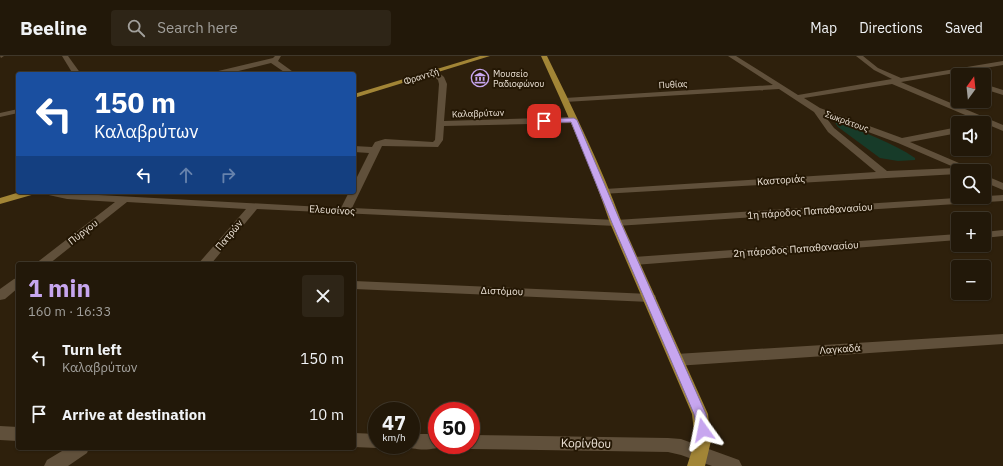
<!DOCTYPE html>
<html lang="en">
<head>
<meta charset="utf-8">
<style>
	:root { --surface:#221809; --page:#2e2517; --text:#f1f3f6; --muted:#a2a09c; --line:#3f372a; --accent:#c7a6ef }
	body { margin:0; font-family:"IBM Plex Sans",sans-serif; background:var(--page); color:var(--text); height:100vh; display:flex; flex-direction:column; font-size:15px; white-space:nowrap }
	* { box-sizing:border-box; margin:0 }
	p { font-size:13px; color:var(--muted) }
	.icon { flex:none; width:22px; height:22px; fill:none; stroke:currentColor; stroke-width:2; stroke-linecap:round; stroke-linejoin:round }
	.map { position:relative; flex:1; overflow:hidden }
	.sheet { position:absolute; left:16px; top:206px; width:340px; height:188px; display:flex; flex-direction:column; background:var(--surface); border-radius:4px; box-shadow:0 1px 3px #0004,0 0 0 1px var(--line) }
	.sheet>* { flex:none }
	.hud { position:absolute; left:16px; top:16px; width:340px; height:122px; border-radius:4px; box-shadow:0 1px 3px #0004,0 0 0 1px var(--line); background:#1a4fa0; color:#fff; overflow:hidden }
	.needle { width:26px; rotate:15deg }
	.buttons { position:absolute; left:951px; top:12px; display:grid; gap:8px }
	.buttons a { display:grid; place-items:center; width:40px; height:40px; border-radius:4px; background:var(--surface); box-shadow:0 1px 3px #0004,0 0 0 1px var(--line); font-size:20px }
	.speed { position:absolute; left:368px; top:346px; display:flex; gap:8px; font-size:20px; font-weight:700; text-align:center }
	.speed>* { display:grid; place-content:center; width:52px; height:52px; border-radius:50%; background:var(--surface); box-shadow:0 1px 3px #0004,0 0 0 1px var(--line); line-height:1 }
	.speed small { font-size:10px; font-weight:400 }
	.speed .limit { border:6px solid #d22; background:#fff; color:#111 }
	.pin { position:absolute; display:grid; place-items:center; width:34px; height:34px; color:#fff; margin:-17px; border-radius:8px; box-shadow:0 2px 6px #0006 }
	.me { position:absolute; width:44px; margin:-22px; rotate:348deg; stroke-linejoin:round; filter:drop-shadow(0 0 3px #0008) }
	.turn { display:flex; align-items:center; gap:14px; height:84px; padding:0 12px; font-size:18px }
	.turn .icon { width:52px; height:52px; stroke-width:2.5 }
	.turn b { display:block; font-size:28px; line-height:34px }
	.lanes { display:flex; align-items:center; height:38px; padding:0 12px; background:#0003; justify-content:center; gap:20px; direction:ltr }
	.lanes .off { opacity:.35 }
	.round { display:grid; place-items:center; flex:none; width:42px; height:42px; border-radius:4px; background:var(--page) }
	.summary { display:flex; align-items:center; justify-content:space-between; height:68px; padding:0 12px }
	h1 { font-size:24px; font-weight:800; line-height:30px; color:var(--accent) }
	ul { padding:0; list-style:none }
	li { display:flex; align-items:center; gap:12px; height:56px; padding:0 12px }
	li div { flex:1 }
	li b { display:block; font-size:15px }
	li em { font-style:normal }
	header { display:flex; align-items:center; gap:24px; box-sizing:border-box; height:56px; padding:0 20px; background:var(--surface); border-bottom:1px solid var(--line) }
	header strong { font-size:19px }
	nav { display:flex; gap:22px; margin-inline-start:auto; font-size:14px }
	.search { width:280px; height:36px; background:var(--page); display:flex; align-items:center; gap:10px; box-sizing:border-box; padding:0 14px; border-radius:4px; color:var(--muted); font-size:15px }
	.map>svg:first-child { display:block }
</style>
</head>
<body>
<header>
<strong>Beeline</strong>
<div class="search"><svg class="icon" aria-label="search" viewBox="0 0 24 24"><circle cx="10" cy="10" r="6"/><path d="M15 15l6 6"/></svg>Search here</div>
<nav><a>Map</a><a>Directions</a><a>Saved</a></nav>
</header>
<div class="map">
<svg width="1003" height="410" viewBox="0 0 1003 410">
	<rect width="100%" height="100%" fill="#2e200c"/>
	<path fill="#173b29" d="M834 65H838C863 77 892 86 915 102V104L898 105 880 102 838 71Z"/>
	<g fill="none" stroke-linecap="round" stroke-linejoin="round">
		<g fill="#60503b" fill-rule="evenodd">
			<path d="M0 0H4L1 2Z"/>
			<path d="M62 0H68L81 18H73Z"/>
			<path d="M275 0H281L278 5 296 18H287L271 7 226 18H213L214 16 273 2Z"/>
			<path d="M728 0H736L798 39 892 23 874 14 856 0H863L878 12 901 22 1003 5V9L901 26 1003 69V75L892 28 804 42 820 52 902 82 958 71V77L910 86 973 113 975 115H958V118L601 138 600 136 605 133 876 116 828 76 814 56 779 33 565 46 561 44 565 42 773 29ZM825 60 898 87 956 112 887 115 834 72Z"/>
			<path d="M430 14H436L444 21 447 28 444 65 574 61 578 64 574 67 444 70 443 84 438 91 382 90 352 152 616 164 1003 139V145L616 170 257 153 211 208H198L246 153 127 146 49 208H35L115 146 67 143 44 138 43 136 341 152 349 136H354V127L369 97 354 96V90L372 91 375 86 385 83 433 86 435 84 439 28 438 24 429 16Z"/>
			<path d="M984 28 1003 34V39L984 33Z"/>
			<path d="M18 53V57L0 61V57Z"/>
			<path d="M984 119 1003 127V134L984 126Z"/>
			<path d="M1003 174V180L984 182V176Z"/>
			<path d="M958 178V184L634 209 630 208 628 205 630 202 634 201Z"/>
			<path d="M18 222V232L5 243 0 244V233L14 223Z"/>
			<path d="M354 225 650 238 655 239 656 242 655 245 650 246 354 233Z"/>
			<path d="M1003 278V288L676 310 671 308 669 304 671 300 676 298Z"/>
			<path d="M0 370 18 371V385L0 384Z"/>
			<path d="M354 377 377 378V389H383L377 392 354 391Z"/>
			<path d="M411 378H437V389H443C436 395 412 395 405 389H411Z"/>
			<path d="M471 379 668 382 681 383 739 404 742 410H712L681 399 668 396 471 393 465 391 464 389H471Z"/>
			<path d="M67 392H89L87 397 68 410H44L47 404Z"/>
		</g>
		<g fill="#a28536" fill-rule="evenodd">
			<path d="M480 0H490L354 42V38Z"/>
			<path d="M541 0H547C574 55 601 110 622 167L708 358 711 385 705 410H687L695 385 692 358 610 167C591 110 566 55 541 0Z"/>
			<path d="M20 136H36L35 138 0 148V142Z"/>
		</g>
	</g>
	<path fill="#c7a6ef" stroke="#816c9b" d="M574 62 577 64 621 167 706 358 709 374 707 378 703 379 698 378 694 358 612 167 571 66 544 67 541 65 544 63Z"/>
	<defs>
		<symbol id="museum-ring" viewBox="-11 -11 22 22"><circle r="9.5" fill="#241704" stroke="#c7a6ef" stroke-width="1.5"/><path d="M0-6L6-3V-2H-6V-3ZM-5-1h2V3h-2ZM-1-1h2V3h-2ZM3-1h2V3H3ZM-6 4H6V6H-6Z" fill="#c7a6ef"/></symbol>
	</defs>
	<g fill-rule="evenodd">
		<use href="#museum-ring" x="470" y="12" width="20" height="20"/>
	</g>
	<g text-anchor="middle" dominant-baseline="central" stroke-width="4" stroke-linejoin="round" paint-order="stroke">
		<g font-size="9" fill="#ede3d7" stroke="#241704" text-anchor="start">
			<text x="493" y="17">Μουσείο<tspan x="493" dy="10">Ραδιοφώνου</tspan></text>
		</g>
		<g font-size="9" fill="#ede3d7" stroke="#241704">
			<text transform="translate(421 20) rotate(-17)">Φραντζή</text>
			<text transform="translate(673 28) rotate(-3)">Πυθίας</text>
			<text transform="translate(478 57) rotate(-2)">Καλαβρύτων</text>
			<text transform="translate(847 65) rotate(20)">Σωκράτους</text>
		</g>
		<g font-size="10" fill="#ede3d7" stroke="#241704">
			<text transform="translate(781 124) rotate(-4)">Καστοριάς</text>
			<text transform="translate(332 154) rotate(3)">Ελευσίνος</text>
			<text transform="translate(810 155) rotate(-4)">1η πάροδος Παπαθανασίου</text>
			<text transform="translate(83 176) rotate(-38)">Πύργου</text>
			<text transform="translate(229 179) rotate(-50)">Πατρών</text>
			<text transform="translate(796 193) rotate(-4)">2η πάροδος Παπαθανασίου</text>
			<text transform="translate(502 235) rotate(2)">Διστόμου</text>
			<text transform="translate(840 293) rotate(-4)">Λαγκαδά</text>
		</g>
		<g font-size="12" fill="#ede3d7" stroke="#241704">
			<text transform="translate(586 387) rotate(1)">Κορίνθου</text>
		</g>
	</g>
</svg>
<div class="buttons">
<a><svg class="needle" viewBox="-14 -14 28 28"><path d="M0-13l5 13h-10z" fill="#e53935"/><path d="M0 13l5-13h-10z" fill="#a2a09c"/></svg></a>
<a><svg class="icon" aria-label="sound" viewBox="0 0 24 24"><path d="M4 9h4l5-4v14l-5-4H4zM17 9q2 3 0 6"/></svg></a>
<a><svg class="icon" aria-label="search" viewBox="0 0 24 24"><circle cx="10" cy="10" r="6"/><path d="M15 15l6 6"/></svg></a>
<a>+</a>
<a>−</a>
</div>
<div class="speed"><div>47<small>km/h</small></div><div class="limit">50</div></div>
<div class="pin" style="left:544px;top:65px;background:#d93025"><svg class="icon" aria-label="arrive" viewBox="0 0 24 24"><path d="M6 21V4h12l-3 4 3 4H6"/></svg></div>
<svg class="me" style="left:703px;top:374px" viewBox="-20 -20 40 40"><path d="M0-17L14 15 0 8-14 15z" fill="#c7a6ef" stroke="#fff" stroke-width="4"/></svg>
<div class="hud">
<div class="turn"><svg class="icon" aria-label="left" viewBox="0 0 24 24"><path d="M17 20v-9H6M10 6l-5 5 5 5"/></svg><div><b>150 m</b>Καλαβρύτων</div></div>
<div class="lanes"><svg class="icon" aria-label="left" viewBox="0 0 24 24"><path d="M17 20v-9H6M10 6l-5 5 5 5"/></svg><svg class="icon off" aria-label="ahead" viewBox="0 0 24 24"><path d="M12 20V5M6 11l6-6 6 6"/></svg><svg class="icon off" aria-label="right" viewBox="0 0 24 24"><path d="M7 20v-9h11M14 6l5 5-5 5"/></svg></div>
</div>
<section class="sheet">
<div class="summary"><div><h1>1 min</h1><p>160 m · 16:33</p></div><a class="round"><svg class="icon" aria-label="close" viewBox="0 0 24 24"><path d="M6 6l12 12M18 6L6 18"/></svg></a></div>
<ul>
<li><svg class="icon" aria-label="left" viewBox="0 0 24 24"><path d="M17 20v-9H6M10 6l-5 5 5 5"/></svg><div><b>Turn left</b><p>Καλαβρύτων</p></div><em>150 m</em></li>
<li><svg class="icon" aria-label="arrive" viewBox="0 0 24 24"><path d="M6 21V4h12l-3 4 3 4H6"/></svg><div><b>Arrive at destination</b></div><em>10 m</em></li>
</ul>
</section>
</div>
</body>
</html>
